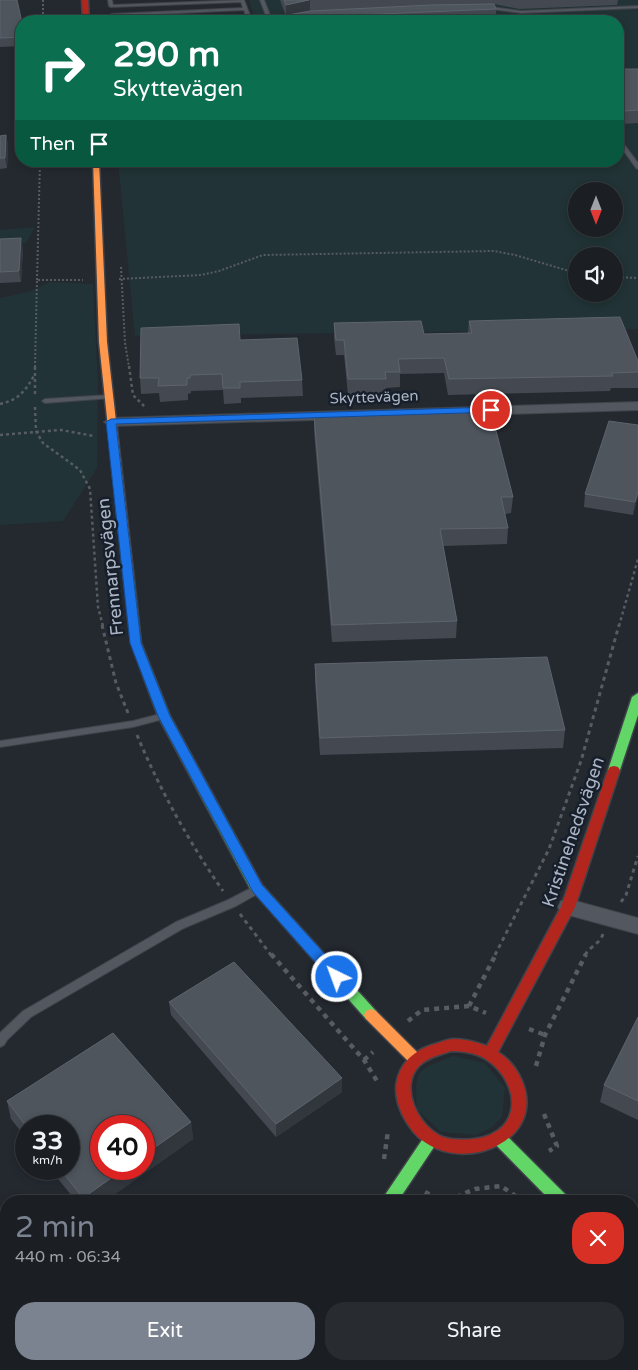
<!DOCTYPE html>
<html lang="en">
<head>
<meta charset="utf-8">
<style>
	:root { --surface:#1b1f24; --page:#282c31; --text:#f1f3f6; --muted:#a0a2a6; --line:#393d41; --accent:#7c8390 }
	body { margin:0; font-family:"Varela Round",sans-serif; background:var(--page); color:var(--text); height:100vh; display:flex; flex-direction:column; font-size:19px; white-space:nowrap }
	* { box-sizing:border-box; margin:0 }
	p { font-size:16px; color:var(--muted) }
	.icon { flex:none; width:28px; height:28px; fill:none; stroke:currentColor; stroke-width:2; stroke-linecap:round; stroke-linejoin:round }
	.map { position:relative; flex:1; overflow:hidden }
	.side { position:absolute; left:0px; top:1195px; width:639px; height:175px; display:flex; flex-direction:column; background:var(--surface); border-radius:20px 20px 0 0; box-shadow:0 2px 8px #0003,0 0 0 1px var(--line) }
	.side>* { flex:none }
	.banner { position:absolute; left:15px; top:15px; width:609px; height:152px; border-radius:20px; box-shadow:0 2px 8px #0003,0 0 0 1px var(--line); background:#0b6e4f; color:#fff; overflow:hidden }
	.needle { width:32px; rotate:180deg }
	.tools { position:absolute; left:568px; top:182px; display:grid; gap:10px }
	.tools a { display:grid; place-items:center; width:55px; height:55px; border-radius:50%; background:var(--surface); box-shadow:0 2px 8px #0003,0 0 0 1px var(--line); font-size:25px }
	.speed { position:absolute; left:15px; top:1115px; display:flex; gap:10px; font-size:25px; font-weight:700; text-align:center }
	.speed>* { display:grid; place-content:center; width:65px; height:65px; border-radius:50%; background:var(--surface); box-shadow:0 2px 8px #0003,0 0 0 1px var(--line); line-height:1 }
	.speed small { font-size:12px; font-weight:400 }
	.speed .limit { border:8px solid #d22; background:#fff; color:#111 }
	.pin { position:absolute; display:grid; place-items:center; width:42px; height:42px; color:#fff; margin:-21px; border:2px solid #fff; border-radius:50%; box-shadow:0 1px 5px #0007 }
	.me { position:absolute; width:55px; margin:-28px; rotate:318deg; stroke-linejoin:round; filter:drop-shadow(0 0 4px #0008) }
	.turn { display:flex; align-items:center; gap:18px; height:105px; padding:0 15px; font-size:22px }
	.turn .icon { width:65px; height:65px; stroke-width:2.5 }
	.turn b { display:block; font-size:35px; line-height:42px }
	.then { display:flex; align-items:center; height:48px; padding:0 15px; background:#0003; gap:10px; font-size:19px }
	.round { display:grid; place-items:center; flex:none; width:52px; height:52px; border-radius:20px; background:var(--page) }
	.overview { display:flex; align-items:center; justify-content:space-between; height:85px; padding:0 15px }
	h1 { font-size:30px; font-weight:600; line-height:38px; color:var(--accent) }
	.button { display:flex; gap:10px; margin-top:auto; padding:10px 15px }
	.button a { flex:1; height:58px; border-radius:20px; background:var(--accent); color:#fff; font-size:20px; font-weight:600; line-height:58px; text-align:center }
	.button a+a { background:var(--page); color:var(--text) }
	.map>svg:first-child { display:block }
</style>
</head>
<body>
<div class="map">
<svg width="638" height="1370" viewBox="0 0 638 1370">
	<rect width="100%" height="100%" fill="#242930"/>
	<g fill="#213336" fill-rule="evenodd">
		<path d="M249 0H638V329L135 336 118 161H618V21H256ZM576 191H614V229H576ZM576 256H614V294H576Z"/>
		<path d="M35 227 26 243 0 245V230Z"/>
		<path d="M50 282 93 284 98 382 97 468 63 521 0 525V298L28 292Z"/>
		<path d="M453 1056 485 1063 505 1088 502 1117 491 1128 476 1135 441 1132 417 1109C415 1068 416 1071 453 1056Z"/>
	</g>
	<g fill="none" stroke-linecap="round" stroke-linejoin="round">
		<defs>
			<g id="lane">
				<path d="M108 0H112L113 5 244 0 251 18 249 19 165 21 167 20 246 17 244 10 114 16 115 21H111L110 15 112 14 243 8 241 2 111 7 109 6Z"/>
				<path d="M260 0H264L272 20 299 17 301 18 280 21H268Z"/>
				<path d="M484 6 521 11 638 6V8L521 13 483 8Z"/>
				<path d="M618 138 620 139 638 163V169L636 168 618 143Z"/>
				<path d="M109 395 112 397 111 398 45 403 42 401 45 399Z"/>
				<path d="M164 713 168 716 167 718 133 727 0 747V741L133 721Z"/>
				<path d="M255 886 259 887 260 890 259 893 236 906 184 928 31 1017 7 1040 4 1045 0 1047V1033L23 1011 176 922 228 900Z"/>
				<path d="M0 1265 6 1268V1283L0 1280Z"/>
				<path d="M115 1364H137L141 1365 143 1370H120L117 1369Z"/>
			</g>
			<g id="street">
				<path d="M638 402V410L111 426 104 422 111 418Z"/>
				<path d="M568 899 638 918V934L561 913 558 907 561 901Z"/>
			</g>
			<g id="fast">
				<path d="M128 568 133 571 141 643 170 716 262 885 376 1011 378 1015 376 1019 371 1021 366 1019 250 888 158 716 131 643 123 571Z"/>
				<path d="M638 693V715L620 770 618 773H610L608 770 632 697Z"/>
				<path d="M499 1131 504 1133 567 1196 569 1201H551L494 1143 491 1138 494 1133Z"/>
				<path d="M431 1132 436 1134 439 1139 436 1144 398 1201H381L426 1134Z"/>
				<path d="M632 1266 638 1269V1288L632 1286Z"/>
			</g>
			<g id="slow">
				<path d="M93 161H99L107 342 133 571 128 574 123 571 99 342Z"/>
				<path d="M371 1009 376 1011 421 1056 423 1060 421 1064 416 1066 411 1064 366 1019 364 1015 366 1011Z"/>
				<path d="M281 1364H299L296 1370H278Z"/>
			</g>
			<g id="jam">
				<path d="M82 0H88L89 21H83Z"/>
				<path d="M614 766 618 767 620 770 575 907 498 1052C509 1059 517 1069 522 1081 546 1139 469 1172 426 1143 415 1136 408 1126 402 1114 387 1082 402 1053 435 1044 441 1042 448 1039 454 1039 465 1039 476 1042 487 1046L561 907 608 770 610 767ZM451 1051C460 1051 469 1052 477 1055 503 1064 524 1101 504 1125 496 1134 484 1138 473 1139 463 1140 452 1140 443 1137 418 1127 398 1086 420 1065 429 1057 440 1055 451 1051Z"/>
			</g>
		</defs>
		<use href="#lane" stroke="#404349" stroke-width="2"/>
		<use href="#street" stroke="#404349" stroke-width="2"/>
		<use href="#fast" stroke="#404349" stroke-width="3"/>
		<use href="#slow" stroke="#404349" stroke-width="3"/>
		<use href="#jam" stroke="#404349" stroke-width="3"/>
		<g stroke="#565c62" stroke-width="2" stroke-dasharray="2 2" stroke-linecap="butt">
			<path d="M43 0V21"/>
			<path d="M121 267 125 343 129 367"/>
			<path d="M614 277 638 278"/>
			<path d="M119 279 201 275 219 271 263 255 494 251 515 255 576 273"/>
			<path d="M37 280 40 161"/>
			<path d="M35 367 37 280H83"/>
		</g>
		<g stroke="#565c62" stroke-width="2.5" stroke-dasharray="3 3" stroke-linecap="butt">
			<path d="M129 366 133 395 145 407"/>
			<path d="M35 394V366"/>
			<path d="M0 404C19 400 26 390 35 374"/>
			<path d="M35 407 36 431 43 443 80 470 90 489 98 607 103 626"/>
			<path d="M0 435 61 430 94 436"/>
			<path d="M619 626 638 559"/>
		</g>
		<g stroke="#565c62" stroke-width="3" stroke-dasharray="4 4" stroke-linecap="butt">
			<path d="M102 625 116 683 128 713"/>
			<path d="M137 735C160 790 189 842 223 891"/>
			<path d="M621 902 626 895 638 856"/>
			<path d="M240 914 271 955"/>
			<path d="M495 955 549 849 581 761 619 625"/>
			<path d="M585 955C591 945 599 945 603 934"/>
		</g>
		<g stroke="#565c62" stroke-width="4.5" stroke-dasharray="5 5" stroke-linecap="butt">
			<path d="M271 954 364 1060 377 1081"/>
			<path d="M469 1006 496 954"/>
			<path d="M408 1021 422 1010 469 1006 486 1013"/>
			<path d="M529 1029 545 1035"/>
			<path d="M364 1060 373 1052"/>
			<path d="M536 1066 545 1035 586 954"/>
			<path d="M544 1114 557 1146 549 1151"/>
			<path d="M384 1159 388 1131"/>
			<path d="M425 1192 441 1201"/>
			<path d="M447 1201 475 1189 501 1186 517 1197"/>
			<path d="M632 1311 638 1317"/>
			<path d="M245 1370 250 1364"/>
			<path d="M340 1370 344 1364"/>
		</g>
		<use href="#lane" fill="#525760" fill-rule="evenodd"/>
		<use href="#street" fill="#525760" fill-rule="evenodd"/>
		<use href="#fast" fill="#63d668" fill-rule="evenodd"/>
		<use href="#slow" fill="#ff974d" fill-rule="evenodd"/>
		<use href="#jam" fill="#b3261e" fill-rule="evenodd"/>
	</g>
	<g fill="#444951">
		<path d="M0 0 21 21V46L0 47Z"/>
		<path d="M280 0H618L617 5 519 9 494 4 496 9V15L354 21H288V16H286Z"/>
		<path d="M618 69H638V123L622 124 618 118Z"/>
		<path d="M6 135 8 145 7 168 0 169V136Z"/>
		<path d="M0 239 23 249 21 282 0 283Z"/>
		<path d="M469 321 638 361V388H611L610 391 448 395 444 373 400 374V387L386 388 385 394 348 395 344 355H336L334 338V323L424 334 468 333Z"/>
		<path d="M240 340 302 380 303 396 241 398V403L224 404 223 390 191 391V393L188 394V400L160 402 159 393 141 394 140 378Z"/>
		<path d="M314 415 513 497 511 513 505 514 508 528 507 544 443 546 457 621 456 638 332 642 314 431Z"/>
		<path d="M585 494 638 496 633 515 584 507Z"/>
		<path d="M315 664 565 730 563 748 320 755 315 681Z"/>
		<path d="M169 1002 342 1092 276 1137 171 1015Z"/>
		<path d="M638 1017V1120L600 1102 604 1085Z"/>
		<path d="M7 1101 191 1122 193 1139 105 1201H76L50 1169H69L26 1126V1138L11 1119Z"/>
		<path d="M470 1364 619 1370H469Z"/>
	</g>
	<g fill="#32373e">
		<path d="M310 0V11L286 16V5Z"/>
		<path d="M6 135 8 145 7 168 5 158Z"/>
		<path d="M21 238 23 249 21 282 19 271Z"/>
		<path d="M638 492V496L633 515 635 502Z"/>
		<path d="M342 1078V1092L276 1137V1124Z"/>
		<path d="M191 1122 193 1139 105 1201H84L83 1198 124 1169H144V1155Z"/>
	</g>
	<g fill="#4f555d" stroke="#5d646d">
		<path d="M0 0H17L21 18V37L0 38Z"/>
		<path d="M284 0H309L286 5Z"/>
		<path d="M494 4 496 9 289 18 288 15 310 11 431 5Z"/>
		<path d="M618 69H638V110L624 111 618 103V76H623Z"/>
		<path d="M6 135 5 158H0V136Z"/>
		<path d="M21 238 19 271 0 272V239Z"/>
		<path d="M620 317 638 361V372L611 373 613 376 449 379 444 358 398 359 400 372H385L386 379H348L344 340H336L334 323 421 321 424 334 472 333 469 321Z"/>
		<path d="M239 324 240 340 297 338 302 380 240 382V388H223L222 374 190 375V378H187V385L158 386 159 378H140L141 328Z"/>
		<path d="M491 411 513 497H501L508 528 440 529 457 621 332 625 314 415Z"/>
		<path d="M609 421 638 425V492L635 502 585 494Z"/>
		<path d="M547 657 565 730 320 738 315 664Z"/>
		<path d="M234 962 342 1078 276 1124 169 1002Z"/>
		<path d="M638 1017V1101L604 1085Z"/>
		<path d="M113 1033 191 1122 144 1155V1126H101V1169H124L83 1198 60 1169H69V1126H26L7 1101Z"/>
		<path d="M470 1364H613L619 1370H475Z"/>
	</g>
	<path fill="#1a73e8" stroke="#114b97" d="M491 407 495 408V412L116 424 141 643 170 716 262 885 342 973 344 977 342 981 337 982 332 981 253 892 158 716 130 643 106 422 111 419Z"/>
	<g text-anchor="middle" dominant-baseline="central" stroke-width="5" stroke-linejoin="round" paint-order="stroke">
		<g font-size="15" fill="#abb4c4" stroke="#171f2b">
			<text transform="translate(374 397) rotate(-2)">Skyttevägen</text>
		</g>
		<g font-size="18" fill="#abb4c4" stroke="#171f2b">
			<text transform="translate(110 567) rotate(-96)">Frennarpsvägen</text>
			<text transform="translate(573 832) rotate(-71)">Kristinehedsvägen</text>
		</g>
	</g>
</svg>
<div class="tools">
<a><svg class="needle" viewBox="-14 -14 28 28"><path d="M0-13l5 13h-10z" fill="#e53935"/><path d="M0 13l5-13h-10z" fill="#a0a2a6"/></svg></a>
<a><svg class="icon" aria-label="sound" viewBox="0 0 24 24"><path d="M4 9h4l5-4v14l-5-4H4zM17 9q2 3 0 6"/></svg></a>
</div>
<div class="speed"><div>33<small>km/h</small></div><div class="limit">40</div></div>
<div class="pin" style="left:491px;top:410px;background:#d93025"><svg class="icon" aria-label="arrive" viewBox="0 0 24 24"><path d="M6 21V4h12l-3 4 3 4H6"/></svg></div>
<svg class="me" style="left:337px;top:977px" viewBox="-20 -20 40 40"><circle r="17" fill="#1a73e8" stroke="#fff" stroke-width="3"/><path d="M0-11L8 9 0 5-8 9z" fill="#fff"/></svg>
<div class="banner">
<div class="turn"><svg class="icon" aria-label="right" viewBox="0 0 24 24"><path d="M7 20v-9h11M14 6l5 5-5 5"/></svg><div><b>290 m</b>Skyttevägen</div></div>
<div class="then">Then<svg class="icon" aria-label="arrive" viewBox="0 0 24 24"><path d="M6 21V4h12l-3 4 3 4H6"/></svg></div>
</div>
<section class="side">
<div class="overview"><div><h1>2 min</h1><p>440 m · 06:34</p></div><a class="round" style="background:#d93025;color:#fff"><svg class="icon" aria-label="close" viewBox="0 0 24 24"><path d="M6 6l12 12M18 6L6 18"/></svg></a></div>
<div class="button"><a>Exit</a><a>Share</a></div>
</section>
</div>
</body>
</html>
